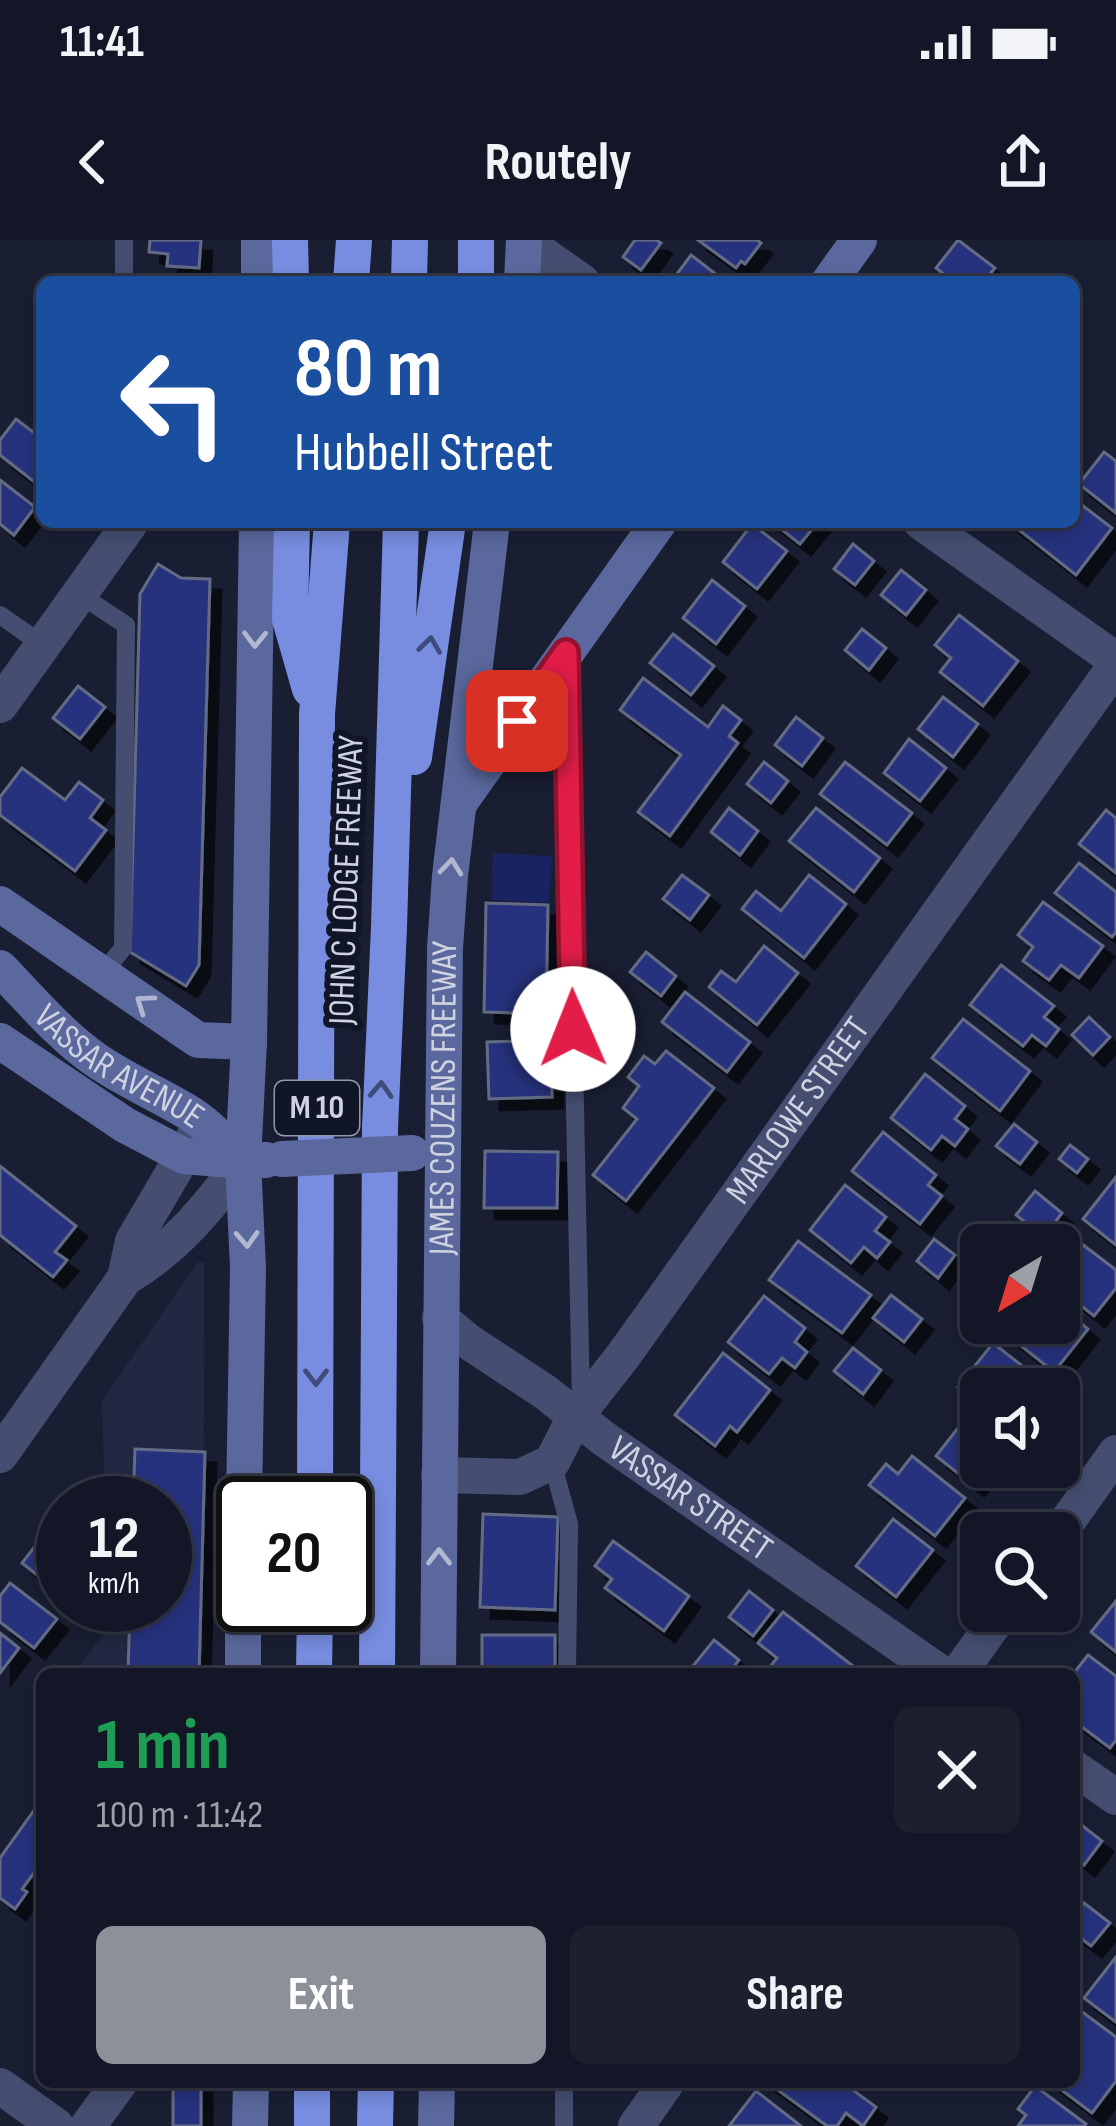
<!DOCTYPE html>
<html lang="en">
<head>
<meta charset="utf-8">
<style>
	:root { --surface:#131626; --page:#1c1f2e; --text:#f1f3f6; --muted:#9d9fa7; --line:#323543; --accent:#8c9099 }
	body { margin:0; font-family:"Sofia Sans Condensed",sans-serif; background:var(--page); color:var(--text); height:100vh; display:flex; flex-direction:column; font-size:45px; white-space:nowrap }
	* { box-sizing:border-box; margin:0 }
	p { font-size:39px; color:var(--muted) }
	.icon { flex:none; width:66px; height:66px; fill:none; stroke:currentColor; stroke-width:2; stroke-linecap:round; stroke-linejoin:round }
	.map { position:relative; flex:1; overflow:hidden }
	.sheet { position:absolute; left:36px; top:1428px; width:1044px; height:420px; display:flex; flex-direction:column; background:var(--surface); border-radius:18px; box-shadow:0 6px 18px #0003,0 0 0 3px var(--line) }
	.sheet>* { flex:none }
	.guide { position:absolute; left:36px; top:36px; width:1044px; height:252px; border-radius:18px; box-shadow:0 6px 18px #0003,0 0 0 3px var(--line); background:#1a4fa0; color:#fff; overflow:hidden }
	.needle { width:78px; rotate:218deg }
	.tools { position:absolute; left:960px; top:984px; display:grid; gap:24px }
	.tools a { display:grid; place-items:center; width:120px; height:120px; border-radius:18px; background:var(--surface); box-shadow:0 6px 18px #0003,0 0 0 3px var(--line); font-size:60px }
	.speed { position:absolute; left:36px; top:1236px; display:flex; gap:24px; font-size:60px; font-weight:700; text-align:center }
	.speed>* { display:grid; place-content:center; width:156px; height:156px; border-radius:50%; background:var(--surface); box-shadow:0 6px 18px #0003,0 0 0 3px var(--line); line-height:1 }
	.speed small { font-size:30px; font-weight:400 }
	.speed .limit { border:6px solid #111; border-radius:18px; background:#fff; color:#111 }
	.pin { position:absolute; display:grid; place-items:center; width:102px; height:102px; color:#fff; margin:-51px; border-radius:24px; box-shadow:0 6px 18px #0006 }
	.me { position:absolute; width:132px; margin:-66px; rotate:359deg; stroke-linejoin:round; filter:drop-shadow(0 0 9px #0008) }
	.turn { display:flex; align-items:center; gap:42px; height:252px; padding:0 60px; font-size:54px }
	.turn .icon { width:156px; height:156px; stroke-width:2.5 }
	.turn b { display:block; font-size:84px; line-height:102px }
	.round { display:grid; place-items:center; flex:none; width:126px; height:126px; border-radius:18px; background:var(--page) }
	.head { display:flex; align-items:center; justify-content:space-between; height:204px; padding:0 60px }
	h1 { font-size:72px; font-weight:700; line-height:90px; color:#1e9e55 }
	.button { display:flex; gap:24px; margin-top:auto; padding:24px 60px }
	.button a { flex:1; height:138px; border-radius:18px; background:var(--accent); color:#fff; font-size:48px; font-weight:700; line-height:138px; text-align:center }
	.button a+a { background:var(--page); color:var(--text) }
	.status { display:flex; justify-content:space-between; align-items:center; height:84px; padding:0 60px; background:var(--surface); direction:ltr }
	.status svg { height:33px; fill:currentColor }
	header { display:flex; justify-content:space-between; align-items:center; height:156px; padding:0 60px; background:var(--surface); font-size:54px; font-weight:700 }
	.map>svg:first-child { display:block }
</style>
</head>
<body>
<div class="status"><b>11:41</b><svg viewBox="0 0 49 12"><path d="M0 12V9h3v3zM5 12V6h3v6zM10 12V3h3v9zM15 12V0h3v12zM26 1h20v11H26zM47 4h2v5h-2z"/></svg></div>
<header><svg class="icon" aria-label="back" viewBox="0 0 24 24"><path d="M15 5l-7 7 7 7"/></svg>Routely<svg class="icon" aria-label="share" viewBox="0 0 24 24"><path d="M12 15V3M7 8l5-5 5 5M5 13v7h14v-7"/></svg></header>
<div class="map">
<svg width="1116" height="1886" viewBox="0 0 1116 1886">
	<defs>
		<filter id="shadow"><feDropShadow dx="11" dy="11" stdDeviation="0" flood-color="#0009"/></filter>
	</defs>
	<rect width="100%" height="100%" fill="#191e33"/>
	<path fill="#212841" d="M198 1022 204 1023 203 1434H74L109 1386 108 1365H165V1263H105L102 1161Z"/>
	<path fill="#1a2361" d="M493 613 552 616 549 663 491 660Z"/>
	<g fill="#27337d" stroke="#646c84" stroke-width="3" filter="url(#shadow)">
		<path d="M150 0H201L199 28 167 26 168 14 149 12Z"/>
		<path d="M635 0H656L661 3 641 30 623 17Z"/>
		<path d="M698 0H757L761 3 745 24 741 21 736 28Z"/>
		<path d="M958 0 995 28 983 42H954L936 28Z"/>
		<path d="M691 15 726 42H671Z"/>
		<path d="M16 179 42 199V248L0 215V200Z"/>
		<path d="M1104 212 1116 221V273L1079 244Z"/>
		<path d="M0 240 35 267 14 295 0 284Z"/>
		<path d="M1074 259 1112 288 1076 335 1009 282H1074Z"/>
		<path d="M772 282H818L800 304Z"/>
		<path d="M752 284 787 311 757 349 723 322Z"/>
		<path d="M853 304 874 321 855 345 834 329Z"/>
		<path d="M158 324 181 338 210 339 199 725 186 746 130 712 140 354Z"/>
		<path d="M901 330 926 350 906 375 881 355Z"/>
		<path d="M712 340 745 366 716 404 683 378Z"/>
		<path d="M959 375 1018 421 983 466 940 432 951 418 935 405Z"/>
		<path d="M862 389 886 408 869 430 845 410Z"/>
		<path d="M673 394 714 426 691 455 650 423Z"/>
		<path d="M643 438 708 487 723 466 741 480 729 496 738 503 670 596 638 572 681 515 620 470Z"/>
		<path d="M78 446 105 467 80 499 53 478Z"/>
		<path d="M943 457 978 484 953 517 918 489Z"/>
		<path d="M796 477 823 498 802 526 775 505Z"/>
		<path d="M909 499 946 528 920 561 884 533Z"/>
		<path d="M764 522 788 541 771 563 747 544Z"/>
		<path d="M845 522 912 573 887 605 820 554Z"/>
		<path d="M22 528 65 560 79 542 103 560 90 578 106 590 75 631 0 575V557Z"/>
		<path d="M729 568 758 591 740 615 711 592Z"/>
		<path d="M816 568 880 618 854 652 789 601Z"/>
		<path d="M1106 570 1116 578V633L1079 604Z"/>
		<path d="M1079 623 1116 652V692L1112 697 1055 653Z"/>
		<path d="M682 635 709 655 690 680 663 659Z"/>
		<path d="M809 635 846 664 804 718 742 669 756 651 781 671Z"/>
		<path d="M1043 662 1103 706 1079 738 1061 725 1049 740 1023 721 1033 707 1018 695Z"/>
		<path d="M486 663 548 665 546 774 484 772Z"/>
		<path d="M764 706 798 733 757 785 709 747 721 731 736 742Z"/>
		<path d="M646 712 676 736 661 756 630 732Z"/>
		<path d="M1001 725 1054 766 1044 777 1059 789 1046 806 1032 795 1023 806 970 765Z"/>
		<path d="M685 752 750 802 727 832 662 782Z"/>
		<path d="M1089 777 1110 797 1093 815 1072 795Z"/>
		<path d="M963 779 1030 831 1000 871 932 818Z"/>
		<path d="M551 800 552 857 489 859 487 802Z"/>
		<path d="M666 811 714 848 626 961 593 935 637 879 623 868 639 846 628 837 644 816 655 824Z"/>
		<path d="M925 834 965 866 955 879 968 889 955 906 942 896 931 910 891 878Z"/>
		<path d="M1014 884 1037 902 1020 924 996 906Z"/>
		<path d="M883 892 936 935 928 945 942 956 920 984 852 931Z"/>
		<path d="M1070 905 1088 919 1077 933 1059 919Z"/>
		<path d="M485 911 558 912 557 968H484Z"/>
		<path d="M0 926 76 986 55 1012 67 1020 53 1037 0 995Z"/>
		<path d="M1116 937V1005L1083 979Z"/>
		<path d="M845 945 886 977 875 991 890 1002 877 1018 864 1007 851 1023 810 990Z"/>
		<path d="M1035 951 1062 973 1044 997 1016 975Z"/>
		<path d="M934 999 955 1015 938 1038 917 1021Z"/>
		<path d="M798 1001 871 1055 842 1093 769 1040Z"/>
		<path d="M1078 1001 1116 1030V1048L1094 1076 1059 1048V1010L1066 1015Z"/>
		<path d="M891 1055 922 1079 904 1102 873 1078Z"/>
		<path d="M764 1056 805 1088 795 1102 807 1112 795 1128 782 1118 769 1134 728 1102Z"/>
		<path d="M1059 1066 1088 1089 1054 1132 1010 1097 1020 1085 1018 1083H1059Z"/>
		<path d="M993 1103 1049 1147 1047 1149H981V1165L958 1147Z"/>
		<path d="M853 1108 881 1130 863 1154 834 1131Z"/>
		<path d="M723 1113 770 1150 737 1192 730 1186 715 1206 675 1175Z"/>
		<path d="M969 1174 981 1183V1227H988L973 1245 936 1216Z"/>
		<path d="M135 1209 205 1212 199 1434H128L130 1365H165V1263H133Z"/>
		<path d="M912 1216 965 1258 935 1296 869 1245 886 1224 898 1234Z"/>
		<path d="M483 1274 558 1277 555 1370 480 1367Z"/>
		<path d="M893 1279 933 1310 896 1357 856 1326Z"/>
		<path d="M46 1292 63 1305V1349L60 1353 22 1323Z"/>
		<path d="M613 1301 689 1356 664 1391 605 1348 612 1339 595 1326Z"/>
		<path d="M10 1343 57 1379 34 1408 0 1382V1356Z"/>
		<path d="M749 1351 773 1370 753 1396 729 1377Z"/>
		<path d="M1116 1361V1412L1091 1392Z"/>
		<path d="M783 1372 857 1429 853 1434 766 1432 777 1418 758 1403Z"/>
		<path d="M0 1393 19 1408 0 1433Z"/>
		<rect x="482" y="1395" width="73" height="39"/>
		<path d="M714 1400 739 1420 728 1434H704L693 1426Z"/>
		<path d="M1088 1415 1116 1436V1500L1110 1508 1074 1481 1073 1434Z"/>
		<path d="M40 1562 42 1622 22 1649 27 1652 15 1669 0 1658V1618Z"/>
		<path d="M1075 1580 1102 1601 1084 1625 1074 1617Z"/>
		<path d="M1084 1663 1110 1683 1091 1706 1074 1693V1676Z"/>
		<path d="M1116 1717V1782L1084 1758Z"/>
		<path d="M1077 1768 1116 1797V1841L1092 1873 1051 1842H1074L1076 1799 1074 1772Z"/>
		<rect x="173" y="1842" width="28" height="44"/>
		<path d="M767 1842H842L876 1867 863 1886 846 1873 837 1886H827Z"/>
		<path d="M1035 1846 1086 1884 1084 1886H1018L1026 1875 1018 1869Z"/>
		<path d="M756 1851 801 1886H729Z"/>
	</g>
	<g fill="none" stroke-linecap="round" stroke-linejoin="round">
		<g stroke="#454e70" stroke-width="18">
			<path d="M124 0V42"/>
			<path d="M79 354 126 385 123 708 102 734"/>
			<path d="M0 375 43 405"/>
			<path d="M566 422 581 1163"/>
			<path d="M552 1222 569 1284 567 1434"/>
			<path d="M564 1886V1842"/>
		</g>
		<g stroke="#454e70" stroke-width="36">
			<path d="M524 1 582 42"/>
			<path d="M921 282 1116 420"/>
			<path d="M0 465 131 282"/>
			<path d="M125 1038C176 1008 208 968 243 921"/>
			<path id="s1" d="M440 1078 469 1102 545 1152 603 1198 942 1434"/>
			<path d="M0 1215 125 1038 133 1001 197 892"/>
			<path id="s2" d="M439 1235 520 1237 552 1222 575 1177 623 1116 1116 425"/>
			<path d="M1059 1293 1116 1213"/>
			<path d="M958 1434 1003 1371"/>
			<path d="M1074 1528 1116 1557"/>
			<path d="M0 1846 56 1886"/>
			<path d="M88 1886 120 1842"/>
			<path d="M636 1886 667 1842"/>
		</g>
		<g stroke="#5a689d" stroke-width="36">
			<path d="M259 42V0"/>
			<path d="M522 42 524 0"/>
			<path d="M829 42 859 0"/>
			<path d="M460 562 659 282"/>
			<path d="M0 664 198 800 249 802"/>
			<path id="s3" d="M0 728C30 759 60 795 96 820 125 840 156 853 186 871 208 884 225 904 243 921"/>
			<path d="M0 801 125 885 184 916 243 921 266 920"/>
			<path d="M244 1263 248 1028 243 921 249 802 257 282"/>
			<path d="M243 1324V1434"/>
			<path id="s4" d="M438 1434 445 708 450 636 492 282"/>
			<path d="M250 1886 251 1842"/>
			<path d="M436 1886 437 1842"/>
		</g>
		<g stroke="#788de0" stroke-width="36">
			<path d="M290 0 291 42"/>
			<path d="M351 42 354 0"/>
			<path d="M409 42 410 0"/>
			<path d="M476 42V0"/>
			<path d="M292 282 290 379 310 449"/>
			<path d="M414 517 448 282"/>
			<path d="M315 1263 317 474 332 282"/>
			<path d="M314 1434 315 1365"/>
			<path d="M377 1434 380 888 389 687 401 282"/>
			<path d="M312 1886V1842"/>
			<path d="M375 1886 376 1842"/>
		</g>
		<path stroke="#5a689d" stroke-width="36" d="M282 919 412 913"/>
	</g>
	<defs><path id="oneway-chevron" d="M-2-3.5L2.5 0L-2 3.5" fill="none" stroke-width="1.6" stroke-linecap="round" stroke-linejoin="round" transform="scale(3)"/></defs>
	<g stroke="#b2b8d0">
		<use href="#oneway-chevron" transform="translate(255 399) rotate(91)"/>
		<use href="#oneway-chevron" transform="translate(451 627) rotate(-84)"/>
		<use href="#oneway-chevron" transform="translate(144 763) rotate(-145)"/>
		<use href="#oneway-chevron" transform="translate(247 999) rotate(87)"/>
		<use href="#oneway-chevron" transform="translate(439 1317) rotate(-90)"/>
	</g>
	<g stroke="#3f4b7b">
		<use href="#oneway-chevron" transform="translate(430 405) rotate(-82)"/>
		<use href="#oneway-chevron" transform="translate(381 850) rotate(-87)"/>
		<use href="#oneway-chevron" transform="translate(316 1137) rotate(90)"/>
	</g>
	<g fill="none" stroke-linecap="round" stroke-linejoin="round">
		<defs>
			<path id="route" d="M517 481 566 412 573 789"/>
		</defs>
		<use href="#route" stroke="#92132f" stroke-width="30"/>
		<use href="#route" stroke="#e11d48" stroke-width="21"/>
	</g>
	<g text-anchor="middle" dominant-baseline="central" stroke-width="12" stroke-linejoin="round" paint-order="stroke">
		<rect fill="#101528" stroke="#969aaa" stroke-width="3" x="275" y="841" width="84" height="54" rx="9"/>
		<g font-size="33" font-weight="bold" fill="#cfd3e1">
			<text x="317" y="868">M 10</text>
		</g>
		<g font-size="36" fill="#cfd3e1" stroke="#101528">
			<text transform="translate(347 640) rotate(-88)">JOHN C LODGE FREEWAY</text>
			<text stroke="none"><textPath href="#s3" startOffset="156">VASSAR AVENUE</textPath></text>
			<text stroke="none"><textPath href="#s4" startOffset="576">JAMES COUZENS FREEWAY</textPath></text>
			<text stroke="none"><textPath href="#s2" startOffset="546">MARLOWE STREET</textPath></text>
			<text stroke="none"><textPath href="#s1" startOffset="309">VASSAR STREET</textPath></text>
		</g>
	</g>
</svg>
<div class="tools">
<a><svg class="needle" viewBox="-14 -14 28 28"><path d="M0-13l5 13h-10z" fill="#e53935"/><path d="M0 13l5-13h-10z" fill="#9d9fa7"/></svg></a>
<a><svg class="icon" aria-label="sound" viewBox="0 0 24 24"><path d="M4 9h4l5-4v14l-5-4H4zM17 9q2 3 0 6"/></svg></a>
<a><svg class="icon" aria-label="search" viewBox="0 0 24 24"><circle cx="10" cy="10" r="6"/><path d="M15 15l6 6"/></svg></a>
</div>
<div class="speed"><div>12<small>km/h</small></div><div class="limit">20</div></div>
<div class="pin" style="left:517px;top:481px;background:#d93025"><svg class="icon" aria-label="arrive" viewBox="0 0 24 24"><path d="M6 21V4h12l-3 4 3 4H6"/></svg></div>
<svg class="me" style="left:573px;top:789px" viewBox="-20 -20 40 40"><circle r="19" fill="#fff"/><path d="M0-13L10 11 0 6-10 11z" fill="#e11d48"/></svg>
<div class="guide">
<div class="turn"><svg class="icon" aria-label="left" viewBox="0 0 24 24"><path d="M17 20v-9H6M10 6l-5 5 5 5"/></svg><div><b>80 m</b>Hubbell Street</div></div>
</div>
<section class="sheet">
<div class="head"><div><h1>1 min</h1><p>100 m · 11:42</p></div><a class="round"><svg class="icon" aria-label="close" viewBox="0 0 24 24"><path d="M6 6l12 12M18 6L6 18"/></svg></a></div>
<div class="button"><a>Exit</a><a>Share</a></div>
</section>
</div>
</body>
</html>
